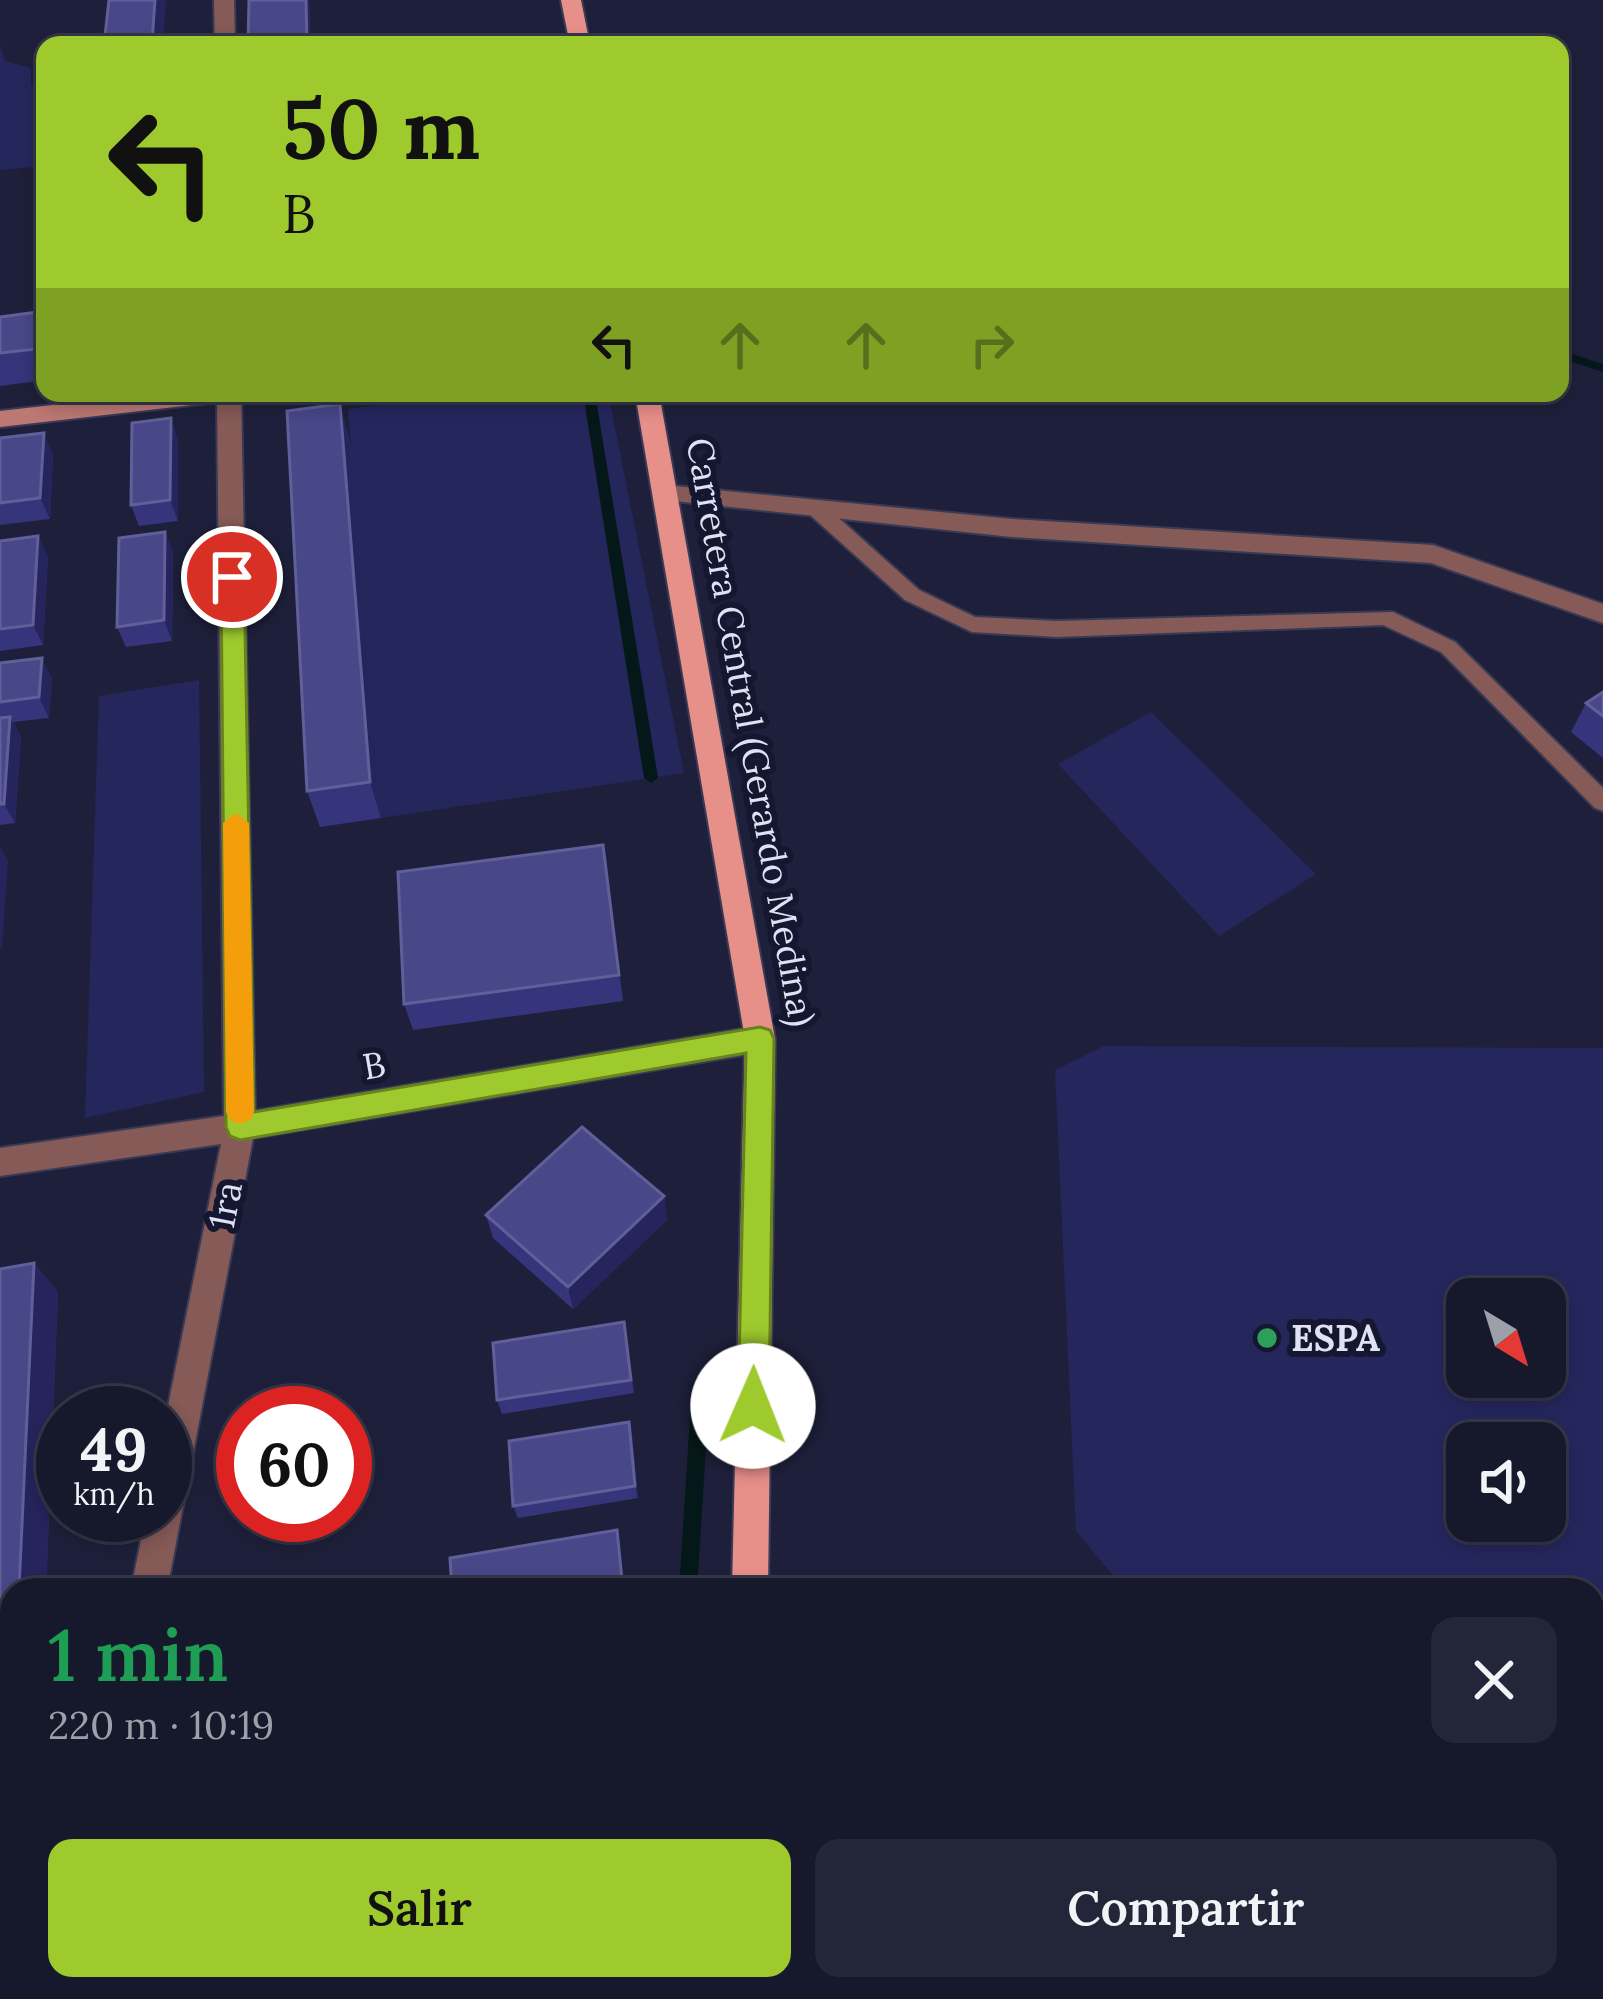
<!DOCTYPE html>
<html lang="es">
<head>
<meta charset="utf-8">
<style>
	:root { --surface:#16182c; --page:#232538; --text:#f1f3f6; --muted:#9ea0a9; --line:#353748; --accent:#9eca2e }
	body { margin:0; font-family:Lora,serif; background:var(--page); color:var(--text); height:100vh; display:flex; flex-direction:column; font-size:45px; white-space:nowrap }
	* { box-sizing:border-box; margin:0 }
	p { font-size:39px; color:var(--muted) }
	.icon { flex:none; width:66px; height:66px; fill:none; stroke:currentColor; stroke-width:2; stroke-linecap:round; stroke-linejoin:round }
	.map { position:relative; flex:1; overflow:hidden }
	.panel { position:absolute; left:0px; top:1578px; width:1605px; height:423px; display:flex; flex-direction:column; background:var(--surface); border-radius:36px 36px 0 0; box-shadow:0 6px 18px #0003,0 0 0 3px var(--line) }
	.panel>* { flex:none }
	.guide { position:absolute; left:36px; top:36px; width:1533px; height:366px; border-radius:24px; box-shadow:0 6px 18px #0003,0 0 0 3px var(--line); background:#9eca2e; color:#111; overflow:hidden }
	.needle { width:78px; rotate:142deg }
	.buttons { position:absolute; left:1446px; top:1278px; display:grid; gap:24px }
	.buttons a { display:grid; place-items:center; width:120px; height:120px; border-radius:24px; background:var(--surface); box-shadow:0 6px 18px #0003,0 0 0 3px var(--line); font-size:60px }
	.speed { position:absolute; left:36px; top:1386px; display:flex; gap:24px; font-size:60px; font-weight:700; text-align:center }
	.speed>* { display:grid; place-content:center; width:156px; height:156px; border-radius:50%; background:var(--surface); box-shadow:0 6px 18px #0003,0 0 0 3px var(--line); line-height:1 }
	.speed small { font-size:30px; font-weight:400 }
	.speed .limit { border:18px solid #d22; background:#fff; color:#111 }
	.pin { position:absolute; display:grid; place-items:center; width:102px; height:102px; color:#fff; margin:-51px; border:6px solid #fff; border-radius:50%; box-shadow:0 3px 12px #0007 }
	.me { position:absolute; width:132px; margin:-66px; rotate:1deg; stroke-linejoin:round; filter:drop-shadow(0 0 9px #0008) }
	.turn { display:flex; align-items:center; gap:42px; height:252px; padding:0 48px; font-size:54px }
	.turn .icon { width:156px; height:156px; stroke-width:2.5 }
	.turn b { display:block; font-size:84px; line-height:102px }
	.lanes { display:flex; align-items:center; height:114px; padding:0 48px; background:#0003; justify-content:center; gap:60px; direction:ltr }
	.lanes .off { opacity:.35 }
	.round { display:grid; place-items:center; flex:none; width:126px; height:126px; border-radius:24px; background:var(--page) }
	.overview { display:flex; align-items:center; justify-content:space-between; height:204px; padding:0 48px }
	h1 { font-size:72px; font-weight:600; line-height:90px; color:#1e9e55 }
	.action { display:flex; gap:24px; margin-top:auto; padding:24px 48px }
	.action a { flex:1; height:138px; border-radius:24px; background:var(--accent); color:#111; font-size:48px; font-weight:600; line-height:138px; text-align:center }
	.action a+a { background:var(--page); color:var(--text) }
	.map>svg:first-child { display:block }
</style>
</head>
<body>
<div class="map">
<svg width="1603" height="1999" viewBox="0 0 1603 1999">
	<rect width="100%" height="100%" fill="#1e203b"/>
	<g fill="#25265c" fill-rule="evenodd">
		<path d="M0 45 5 61 31 68V85L45 84V166L0 170Z"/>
		<path d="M475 393H594L609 398 684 773 381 818 348 409Z"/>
		<path d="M199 680 204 1092 85 1118 99 696Z"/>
		<path d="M1151 712 1316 874 1219 936 1058 764Z"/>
		<path d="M1104 1046 1603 1048V1658H1593V1590H1125L1076 1531 1055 1070ZM1467 1299H1545V1377H1467ZM1467 1443H1545V1521H1467Z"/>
		<rect x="369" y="1989" width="328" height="10"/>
	</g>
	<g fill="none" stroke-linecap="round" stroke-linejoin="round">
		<g fill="#051819" fill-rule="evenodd">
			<path d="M1560 350 1603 364V372L1560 358Z"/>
			<path d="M583 393H595L658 778 651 783 644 778Z"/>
			<path d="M701 1377 707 1379 710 1385 697 1590H679L692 1385 695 1379Z"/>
			<rect x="822" y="1989" width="20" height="10"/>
		</g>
		<defs>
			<path id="lane" d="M815 501 822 503 919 590 975 617 1057 621 1393 612 1455 642 1603 788V811L1595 808 1441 652 1383 625 1057 637 972 632 905 600 808 513V503Z"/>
			<g id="street">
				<path d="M214 0H234L235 45H215Z"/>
				<path d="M217 393H241L255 1111 760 1026 771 1030 775 1039 771 1048 760 1052 253 1138 167 1590H131L146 1515H165V1421L221 1144 0 1176V1148L224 1116Z"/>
				<path d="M665 485 1012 519 1433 545 1603 604V623L1431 563 1012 537 656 499V487Z"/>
				<path d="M19 1989H59L56 1999H16Z"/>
			</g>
			<path id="secondary" d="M159 393H239L227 401 0 427V411Z"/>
			<g id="primary">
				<path d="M561 0H581L590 45H570Z"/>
				<path d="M635 393H659L775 1039 768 1590H732L745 1039Z"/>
				<rect x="722" y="1989" width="40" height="10"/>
			</g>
		</defs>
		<use href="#lane" stroke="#393b55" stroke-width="4"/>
		<use href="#street" stroke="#393b55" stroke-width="4"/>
		<use href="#secondary" stroke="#393b55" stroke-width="4"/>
		<use href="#primary" stroke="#393b55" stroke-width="4"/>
		<use href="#lane" fill="#855a57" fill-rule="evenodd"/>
		<use href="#street" fill="#855a57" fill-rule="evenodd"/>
		<use href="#secondary" fill="#bc7873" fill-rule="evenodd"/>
		<use href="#primary" fill="#e78f89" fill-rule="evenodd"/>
	</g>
	<g fill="#36347b">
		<path d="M45 311V380L0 386V317Z"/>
		<path d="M0 438 53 454 50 519 0 525Z"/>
		<path d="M178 440V521L139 526 131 505Z"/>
		<path d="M351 444 381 818 320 827 307 791Z"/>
		<path d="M38 536 48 557 43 645 0 651V541Z"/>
		<path d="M173 552 172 641 126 647 117 627Z"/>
		<path d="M0 663 52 678 49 718 13 722 21 737 15 823 0 825Z"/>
		<path d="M1603 692V758L1571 732 1586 703Z"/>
		<path d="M603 845 623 1001 413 1030 404 1004Z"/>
		<path d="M664 1196 667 1220 573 1309 493 1238 486 1215Z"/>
		<path d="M34 1263 58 1292 46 1590H12V1690L0 1693V1269Z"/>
		<path d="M624 1322 634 1393 502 1414 497 1400Z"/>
		<path d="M632 1435 638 1498 518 1518 513 1506Z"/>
	</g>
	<g fill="#25245c">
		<path d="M155 0H166L163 45H153L152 42Z"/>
		<path d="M306 0H309L310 7 311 45H307Z"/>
		<path d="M340 404 351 444 381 818 370 782Z"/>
		<path d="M171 418 178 440V521L170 500Z"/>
		<path d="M44 433 53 454 50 519 40 498Z"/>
		<path d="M165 532 173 552 172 641 164 620Z"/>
		<path d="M38 536 48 557 43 645 33 625Z"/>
		<path d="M42 658 52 678 49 718 39 697Z"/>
		<path d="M10 717 21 737 15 823 4 804Z"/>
		<path d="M0 847 8 860 2 950 0 947Z"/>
		<path d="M664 1196 667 1220 573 1309 568 1287Z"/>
		<path d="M34 1263 58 1292 46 1590H19Z"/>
		<path d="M629 1422 632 1435 638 1498 635 1486Z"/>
		<path d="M617 1530 620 1542 625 1590H623Z"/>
		<path d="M302 1989H321V1999H303Z"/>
	</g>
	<g fill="#484788" stroke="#605f99" stroke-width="3">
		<path d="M109 0H155L152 42 104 45Z"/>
		<path d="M249 0H306L307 44 248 45Z"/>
		<path d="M45 311V348L0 353V317Z"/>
		<path d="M340 404 370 782 307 791 287 411Z"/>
		<path d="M171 418 170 500 131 505 132 423Z"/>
		<path d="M44 433 40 498 0 503V438Z"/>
		<path d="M165 532 164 620 117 627 119 538Z"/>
		<path d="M38 536 33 625 0 629V541Z"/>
		<path d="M42 658 39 697 0 702V663Z"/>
		<path d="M1603 692V716L1586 703Z"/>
		<path d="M10 717 4 804H0V718Z"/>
		<path d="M603 845 619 975 404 1004 398 872Z"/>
		<path d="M582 1127 664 1196 568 1287 486 1215Z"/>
		<path d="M34 1263 19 1590H12V1667L0 1670V1269Z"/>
		<path d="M624 1322 631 1380 497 1400 493 1343Z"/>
		<path d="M629 1422 635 1486 513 1506 509 1441Z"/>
		<path d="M617 1530 623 1590H452L450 1558Z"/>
		<path d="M204 1989H302L303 1999H204Z"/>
	</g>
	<path fill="#9eca2e" stroke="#67831e" stroke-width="3" d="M232 568 244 577 254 1112 760 1027 770 1030 774 1039 769 1406 764 1417 753 1421 742 1417 738 1406 746 1053 240 1140 230 1136 226 1127 221 577Z"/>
	<path fill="#f59e0b" d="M236 813 249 823 254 1112 250 1120 240 1124 230 1120 226 1112 223 823Z"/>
	<circle fill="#2e9e5b" stroke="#151730" stroke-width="4.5" cx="1267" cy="1338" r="12"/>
	<g text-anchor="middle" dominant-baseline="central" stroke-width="12" stroke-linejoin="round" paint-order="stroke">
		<g font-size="36" fill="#dfe2f4" stroke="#151730">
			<text transform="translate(751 732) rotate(80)">Carretera Central (Gerardo Medina)</text>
			<text transform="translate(374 1065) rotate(-10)">B</text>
			<text transform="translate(225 1205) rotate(-79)">1ra</text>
		</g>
		<g font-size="36" font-weight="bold" fill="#dfe2f4" stroke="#151730" text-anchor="start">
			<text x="1291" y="1338">ESPA</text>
		</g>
	</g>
</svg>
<div class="buttons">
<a><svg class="needle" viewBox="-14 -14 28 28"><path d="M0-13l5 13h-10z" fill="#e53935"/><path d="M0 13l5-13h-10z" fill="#9ea0a9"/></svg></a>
<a><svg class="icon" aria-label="sound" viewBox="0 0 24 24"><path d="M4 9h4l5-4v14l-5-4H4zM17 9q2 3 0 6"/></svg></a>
</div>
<div class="speed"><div>49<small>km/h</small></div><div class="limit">60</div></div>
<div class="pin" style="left:232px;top:577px;background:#d93025"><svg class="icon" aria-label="arrive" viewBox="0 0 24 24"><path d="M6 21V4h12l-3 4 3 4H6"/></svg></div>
<svg class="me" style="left:753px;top:1406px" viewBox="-20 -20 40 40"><circle r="19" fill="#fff"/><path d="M0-13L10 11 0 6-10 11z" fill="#9eca2e"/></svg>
<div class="guide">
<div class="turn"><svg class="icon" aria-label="left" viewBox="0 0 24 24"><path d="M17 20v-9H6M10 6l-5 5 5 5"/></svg><div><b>50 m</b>B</div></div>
<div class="lanes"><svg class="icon" aria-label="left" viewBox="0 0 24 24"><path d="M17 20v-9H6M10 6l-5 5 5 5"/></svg><svg class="icon off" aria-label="ahead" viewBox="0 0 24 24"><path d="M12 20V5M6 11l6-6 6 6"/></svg><svg class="icon off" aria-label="ahead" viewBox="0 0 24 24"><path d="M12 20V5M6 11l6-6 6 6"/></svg><svg class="icon off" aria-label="right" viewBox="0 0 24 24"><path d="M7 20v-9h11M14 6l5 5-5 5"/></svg></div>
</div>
<section class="panel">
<div class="overview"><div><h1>1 min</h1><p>220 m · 10:19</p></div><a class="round"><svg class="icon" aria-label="close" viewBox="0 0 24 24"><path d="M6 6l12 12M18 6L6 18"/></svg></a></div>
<div class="action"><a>Salir</a><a>Compartir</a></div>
</section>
</div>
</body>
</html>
